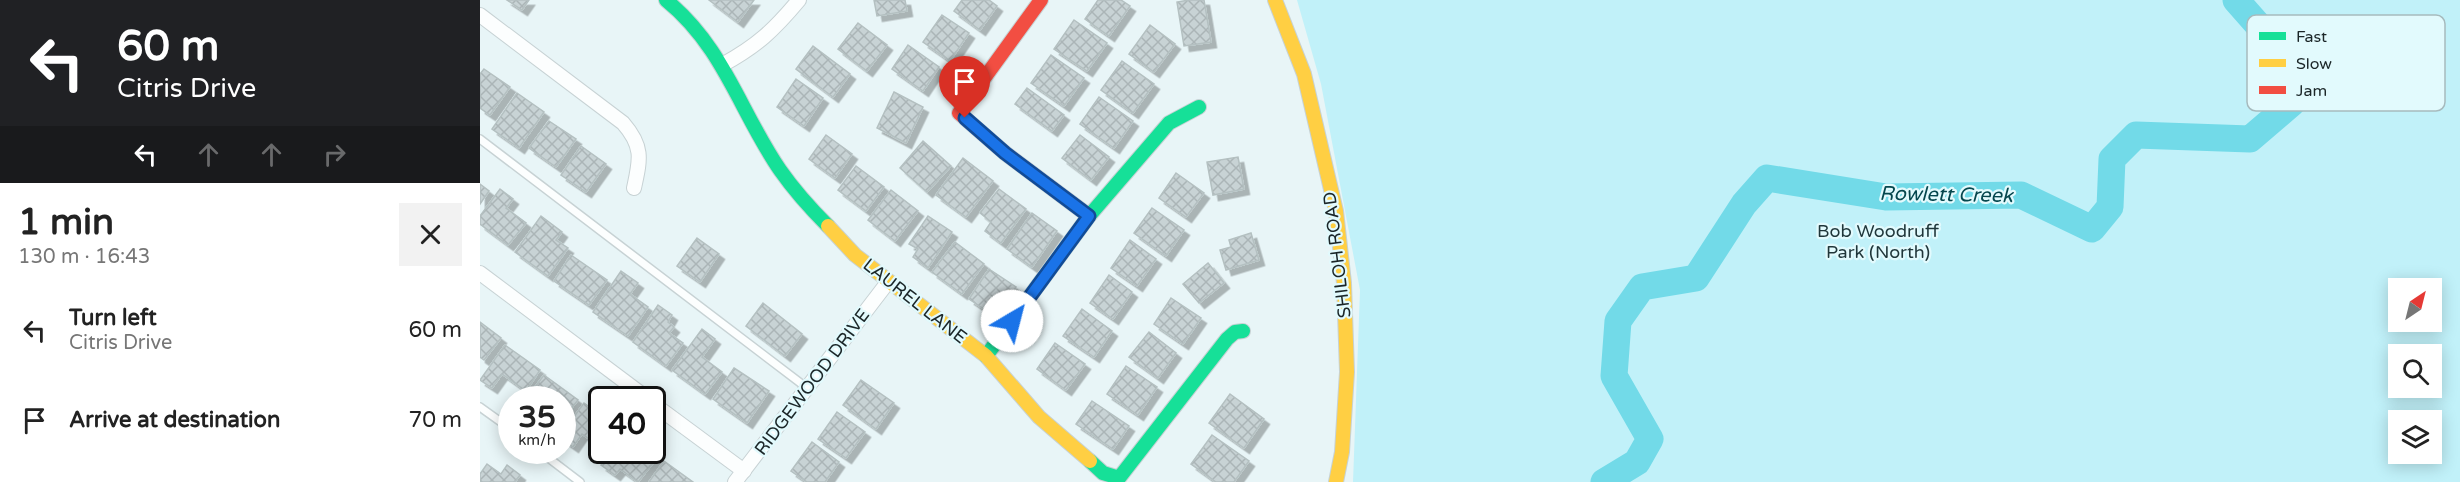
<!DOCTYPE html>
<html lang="en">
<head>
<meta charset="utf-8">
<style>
	:root { --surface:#fff; --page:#f2f2f2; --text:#222; --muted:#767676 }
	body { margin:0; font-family:"Varela Round",sans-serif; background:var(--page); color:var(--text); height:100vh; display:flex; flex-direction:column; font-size:22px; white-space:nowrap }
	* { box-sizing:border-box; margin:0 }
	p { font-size:20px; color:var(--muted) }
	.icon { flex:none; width:33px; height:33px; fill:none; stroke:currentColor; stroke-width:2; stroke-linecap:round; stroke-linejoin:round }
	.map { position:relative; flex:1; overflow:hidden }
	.side { display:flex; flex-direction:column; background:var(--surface); width:480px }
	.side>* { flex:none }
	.hud { background:#202124; color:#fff; overflow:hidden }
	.needle { width:39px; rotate:35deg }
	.tools { position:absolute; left:1908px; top:278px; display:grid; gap:12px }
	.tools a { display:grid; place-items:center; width:54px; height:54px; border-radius:0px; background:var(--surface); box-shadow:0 3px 15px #0003; font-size:30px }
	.speed { position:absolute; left:18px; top:386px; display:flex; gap:12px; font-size:30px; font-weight:700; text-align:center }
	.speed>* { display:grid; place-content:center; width:78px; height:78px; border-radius:50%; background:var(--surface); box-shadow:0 3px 15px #0003; line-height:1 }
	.speed small { font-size:15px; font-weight:400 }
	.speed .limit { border:3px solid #111; border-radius:9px; background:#fff; color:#111 }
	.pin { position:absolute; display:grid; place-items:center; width:51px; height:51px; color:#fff; margin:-62px -26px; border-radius:50% 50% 50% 0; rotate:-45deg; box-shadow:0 0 6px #0007 }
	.pin .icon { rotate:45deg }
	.me { position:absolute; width:66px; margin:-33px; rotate:37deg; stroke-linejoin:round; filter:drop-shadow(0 0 4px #0008) }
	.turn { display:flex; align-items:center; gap:21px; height:126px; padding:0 18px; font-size:27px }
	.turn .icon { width:78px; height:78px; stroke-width:2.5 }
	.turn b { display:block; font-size:42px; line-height:51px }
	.lanes { display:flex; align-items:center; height:57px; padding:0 18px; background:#0003; justify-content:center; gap:30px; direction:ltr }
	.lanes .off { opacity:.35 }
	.round { display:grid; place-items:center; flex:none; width:63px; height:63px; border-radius:0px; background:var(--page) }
	.headline { display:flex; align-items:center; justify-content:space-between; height:102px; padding:0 18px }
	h1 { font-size:36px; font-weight:700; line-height:45px }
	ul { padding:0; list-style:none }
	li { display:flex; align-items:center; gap:18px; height:90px; padding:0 18px }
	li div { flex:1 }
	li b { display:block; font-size:22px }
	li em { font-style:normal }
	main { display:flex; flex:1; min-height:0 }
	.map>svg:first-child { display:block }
</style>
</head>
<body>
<main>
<section class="side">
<div class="hud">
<div class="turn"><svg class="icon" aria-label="left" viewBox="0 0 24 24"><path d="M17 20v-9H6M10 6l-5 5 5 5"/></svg><div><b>60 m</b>Citris Drive</div></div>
<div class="lanes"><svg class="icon" aria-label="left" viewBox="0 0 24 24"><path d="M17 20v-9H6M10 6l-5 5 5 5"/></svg><svg class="icon off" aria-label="ahead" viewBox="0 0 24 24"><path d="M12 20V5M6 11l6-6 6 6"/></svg><svg class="icon off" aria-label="ahead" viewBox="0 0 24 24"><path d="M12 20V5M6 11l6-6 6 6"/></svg><svg class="icon off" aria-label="right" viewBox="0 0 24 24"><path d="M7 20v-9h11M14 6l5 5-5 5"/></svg></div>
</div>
<div class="headline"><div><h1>1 min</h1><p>130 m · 16:43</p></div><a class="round"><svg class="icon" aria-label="close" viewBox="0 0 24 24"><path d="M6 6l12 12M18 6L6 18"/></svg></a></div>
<ul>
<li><svg class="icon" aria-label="left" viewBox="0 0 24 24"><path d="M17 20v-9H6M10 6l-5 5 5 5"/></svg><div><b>Turn left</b><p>Citris Drive</p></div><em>60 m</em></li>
<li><svg class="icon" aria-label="arrive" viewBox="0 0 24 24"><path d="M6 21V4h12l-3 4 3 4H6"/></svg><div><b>Arrive at destination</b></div><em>70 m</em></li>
</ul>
</section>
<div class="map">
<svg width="1980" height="482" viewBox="0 0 1980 482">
	<defs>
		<pattern id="building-cross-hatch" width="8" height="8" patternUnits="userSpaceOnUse" patternTransform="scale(1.5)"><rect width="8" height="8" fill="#c8d3d5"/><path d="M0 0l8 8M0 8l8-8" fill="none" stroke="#abb5b7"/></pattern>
		<filter id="shadow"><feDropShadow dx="5.5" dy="5.5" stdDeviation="0" flood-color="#0004"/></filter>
	</defs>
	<rect width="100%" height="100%" fill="#e8f5f7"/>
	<path fill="#c1f1f9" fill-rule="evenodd" d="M817 0H1980V482H873L880 290 841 84ZM1918 288H1952V321H1918ZM1918 354H1952V387H1918ZM1918 420H1952V453H1918Z"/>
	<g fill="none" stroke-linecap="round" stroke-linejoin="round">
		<path stroke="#72dae8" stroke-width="27" d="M1124 482 1157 462 1170 439 1134 376 1138 321 1162 287 1216 278 1264 204 1287 178 1406 197 1541 195 1612 229 1630 207 1632 159 1656 135 1770 139 1812 103 1808 59 1756 0"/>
	</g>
	<g fill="url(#building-cross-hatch)" stroke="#b4c0c1" stroke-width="1.5" filter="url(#shadow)">
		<path d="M27 0H49L42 10Z"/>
		<path d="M229 0H274L258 22Z"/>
		<path d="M394 0H425L427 11 397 16Z"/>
		<path d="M482 0H509L517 6 500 30 474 11Z"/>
		<path d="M618 0H641L650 6 629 36 605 19Z"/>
		<path d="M709 0H724L731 42 704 46 697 2Z"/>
		<path d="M462 15 489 33 470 61 443 42Z"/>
		<path d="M594 20 627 43 607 71 574 49Z"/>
		<path d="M378 23 407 45 387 71 358 49Z"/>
		<path d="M670 25 695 44 674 72 649 54Z"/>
		<path d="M428 45 459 67 443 91 412 69Z"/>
		<path d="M333 46 370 74 353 97 316 69Z"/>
		<path d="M571 55 604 78 584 106 551 83Z"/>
		<path d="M642 61 674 84 653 113 621 90Z"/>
		<path d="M4 69 30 87 10 115 0 108V74Z"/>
		<path d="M316 79 343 98 324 126 297 107Z"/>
		<path d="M547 88 584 115 572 131 535 104Z"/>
		<path d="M414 92 443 107 426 143 397 128Z"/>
		<path d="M37 93 64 112 39 148 12 129Z"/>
		<path d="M619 97 653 121 634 148 600 124Z"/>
		<path d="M69 121 96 139 76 167 49 148Z"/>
		<path d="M346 135 372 154 355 178 329 159Z"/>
		<path d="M600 135 629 157 611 180 582 158Z"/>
		<path d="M443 141 471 166 447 192 420 168Z"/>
		<path d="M101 146 126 164 106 192 81 175Z"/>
		<path d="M758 157 764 189 733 195 727 162Z"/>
		<path d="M483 158 513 181 486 217 456 195Z"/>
		<path d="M376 166 404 187 386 211 358 190Z"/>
		<path d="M696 173 724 193 706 217 679 198Z"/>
		<path d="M0 184 9 191 0 204Z"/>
		<path d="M20 189 33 199 26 208 46 223 28 245 0 224V216Z"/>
		<path d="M519 189 546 209 521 243 505 231 511 222 500 213Z"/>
		<path d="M411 190 438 211 415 241 388 220Z"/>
		<path d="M672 208 704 230 686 256 654 233Z"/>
		<path d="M552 213 577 231 552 267 527 249Z"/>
		<path d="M61 216 82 232 76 240 88 248 68 276 35 252Z"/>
		<path d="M448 216 472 232 448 268 433 257 438 249 429 244Z"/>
		<path d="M771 233 779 260 746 270 740 250 751 247 749 240Z"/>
		<path d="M217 238 239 254 220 282 197 266Z"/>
		<path d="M650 240 676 259 657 286 631 268Z"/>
		<path d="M475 242 504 264 482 294 452 272Z"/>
		<path d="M91 255 127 280 109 305 74 281Z"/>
		<path d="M728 263 744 283 719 303 703 284Z"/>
		<path d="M509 269 536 287 516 317 489 299Z"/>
		<path d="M141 271 158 283 150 294 168 307 148 336 113 312Z"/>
		<path d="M629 275 652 292 633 319 610 303Z"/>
		<path d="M691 298 721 318 703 344 674 324Z"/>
		<path d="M283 303 322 334 305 356 266 326Z"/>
		<path d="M178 305 192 315 188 322 194 327 189 333 203 343 186 366 153 342Z"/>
		<path d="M602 309 632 331 614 357 583 336Z"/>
		<path d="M0 322 21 338 4 360 0 357Z"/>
		<path d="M222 329 235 339 222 357 242 372 225 394 192 370Z"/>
		<path d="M669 332 696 353 678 378 649 357Z"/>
		<path d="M575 343 605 364 586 390 557 369Z"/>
		<path d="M25 345 60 370 46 391 22 374 12 388 0 380Z"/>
		<path d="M646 366 677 387 658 415 627 394Z"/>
		<path d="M254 368 289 391 267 423 233 399Z"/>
		<path d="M64 375 98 400 82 420V399H46Z"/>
		<path d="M381 380 414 403 396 429 363 405Z"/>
		<path d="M750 394 784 419 764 448 729 423Z"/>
		<path d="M612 401 649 426 633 449 596 424Z"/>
		<path d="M104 403 122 416V448L102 434 93 447 82 439V433Z"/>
		<path d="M357 412 385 432 366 458 338 439Z"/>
		<path d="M732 435 769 461 754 482H736L711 464Z"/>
		<path d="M332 442 359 462 345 482H327L311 471Z"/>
		<path d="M132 450H169L178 457 158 482 140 469 135 475 121 465Z"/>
		<path d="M184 461 213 482H169Z"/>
		<path d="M7 464 21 474 27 465 40 475 35 482H0V474Z"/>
	</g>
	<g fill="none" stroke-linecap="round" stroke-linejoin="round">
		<defs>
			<g id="lane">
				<path d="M0 139 327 388"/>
				<path d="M0 407 32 430"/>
				<path d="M58 450 100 482"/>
			</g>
			<g id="street">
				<path d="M0 15 143 123C164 147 160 160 154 188"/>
				<path d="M242 65C277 46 294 30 319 0"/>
				<path d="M0 273 168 399"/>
				<path d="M172 403 264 471"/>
				<path d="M255 482 408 282"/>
			</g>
			<g id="fast">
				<path d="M186 0C244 47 260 112 300 170 314 190 331 209 348 226"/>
				<path d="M506 356 609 216 689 123 719 107"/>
				<path d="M610 461 623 473 639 478 747 339 755 332 763 331"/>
			</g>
			<g id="slow">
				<path d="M795 0 824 74 856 211 864 283 867 372 862 452 856 482"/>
				<path d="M348 226 375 255 506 356 559 417 610 461"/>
			</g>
			<path id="jam" d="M561 0 479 113 525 153 609 216"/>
		</defs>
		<use href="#lane" stroke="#c7d2d4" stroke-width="10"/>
		<use href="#street" stroke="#c7d2d4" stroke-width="16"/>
		<use href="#fast" stroke="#c7d2d4" stroke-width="16"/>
		<use href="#slow" stroke="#c7d2d4" stroke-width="16"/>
		<use href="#jam" stroke="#c7d2d4" stroke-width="16"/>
		<use href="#lane" stroke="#fcfefe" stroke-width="7"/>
		<use href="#street" stroke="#fcfefe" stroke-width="14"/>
		<use href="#fast" stroke="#16e098" stroke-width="14"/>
		<use href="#slow" stroke="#ffcf43" stroke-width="14"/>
		<use href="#jam" stroke="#f24e42" stroke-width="14"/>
	</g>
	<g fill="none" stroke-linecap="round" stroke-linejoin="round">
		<defs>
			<path id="route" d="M485 118 525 153 609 216 532 321"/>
		</defs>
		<use href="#route" stroke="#114b97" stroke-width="15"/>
		<use href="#route" stroke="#1a73e8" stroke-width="10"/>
	</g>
	<g text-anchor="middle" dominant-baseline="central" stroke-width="4.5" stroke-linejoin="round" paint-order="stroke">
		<g font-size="18" fill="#1f363a" stroke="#e2fafd">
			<text x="1398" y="231">Bob Woodruff<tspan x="1398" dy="21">Park (North)</tspan></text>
		</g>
		<g font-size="18" fill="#1b2628" stroke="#e2fafd">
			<text transform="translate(857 255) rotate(-97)">SHILOH ROAD</text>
			<text transform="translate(435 301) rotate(38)">LAUREL LANE</text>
			<text transform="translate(332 382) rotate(-53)">RIDGEWOOD DRIVE</text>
		</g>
		<g font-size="20" font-style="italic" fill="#05474e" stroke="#e2fafd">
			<text transform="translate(1466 195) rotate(1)">Rowlett Creek</text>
		</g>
	</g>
	<rect x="1767" y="15" width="198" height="96" rx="9" fill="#e2fafd" stroke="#a6babd" stroke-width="1.5"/>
	<rect x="1779" y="32" width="27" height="8" fill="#16e098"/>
	<rect x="1779" y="59" width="27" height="8" fill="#ffcf43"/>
	<rect x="1779" y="86" width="27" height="8" fill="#f24e42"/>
	<g font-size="16" fill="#1b2628">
		<text x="1816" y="42">Fast</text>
		<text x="1816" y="69">Slow</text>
		<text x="1816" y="96">Jam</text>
	</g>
</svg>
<div class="tools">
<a><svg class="needle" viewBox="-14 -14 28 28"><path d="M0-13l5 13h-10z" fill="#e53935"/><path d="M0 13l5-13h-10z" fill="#767676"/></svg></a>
<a><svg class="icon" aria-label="search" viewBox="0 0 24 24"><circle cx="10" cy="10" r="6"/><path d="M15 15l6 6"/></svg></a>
<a><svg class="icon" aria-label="layers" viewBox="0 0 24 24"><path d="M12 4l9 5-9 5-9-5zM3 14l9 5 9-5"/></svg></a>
</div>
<div class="speed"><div>35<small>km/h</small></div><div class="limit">40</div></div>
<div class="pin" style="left:485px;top:118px;background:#d93025"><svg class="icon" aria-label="arrive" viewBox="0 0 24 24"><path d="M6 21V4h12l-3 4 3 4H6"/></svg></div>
<svg class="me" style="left:532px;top:321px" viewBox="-20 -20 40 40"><circle r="19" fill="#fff"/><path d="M0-13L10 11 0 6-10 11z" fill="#1a73e8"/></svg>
</div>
</main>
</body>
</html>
